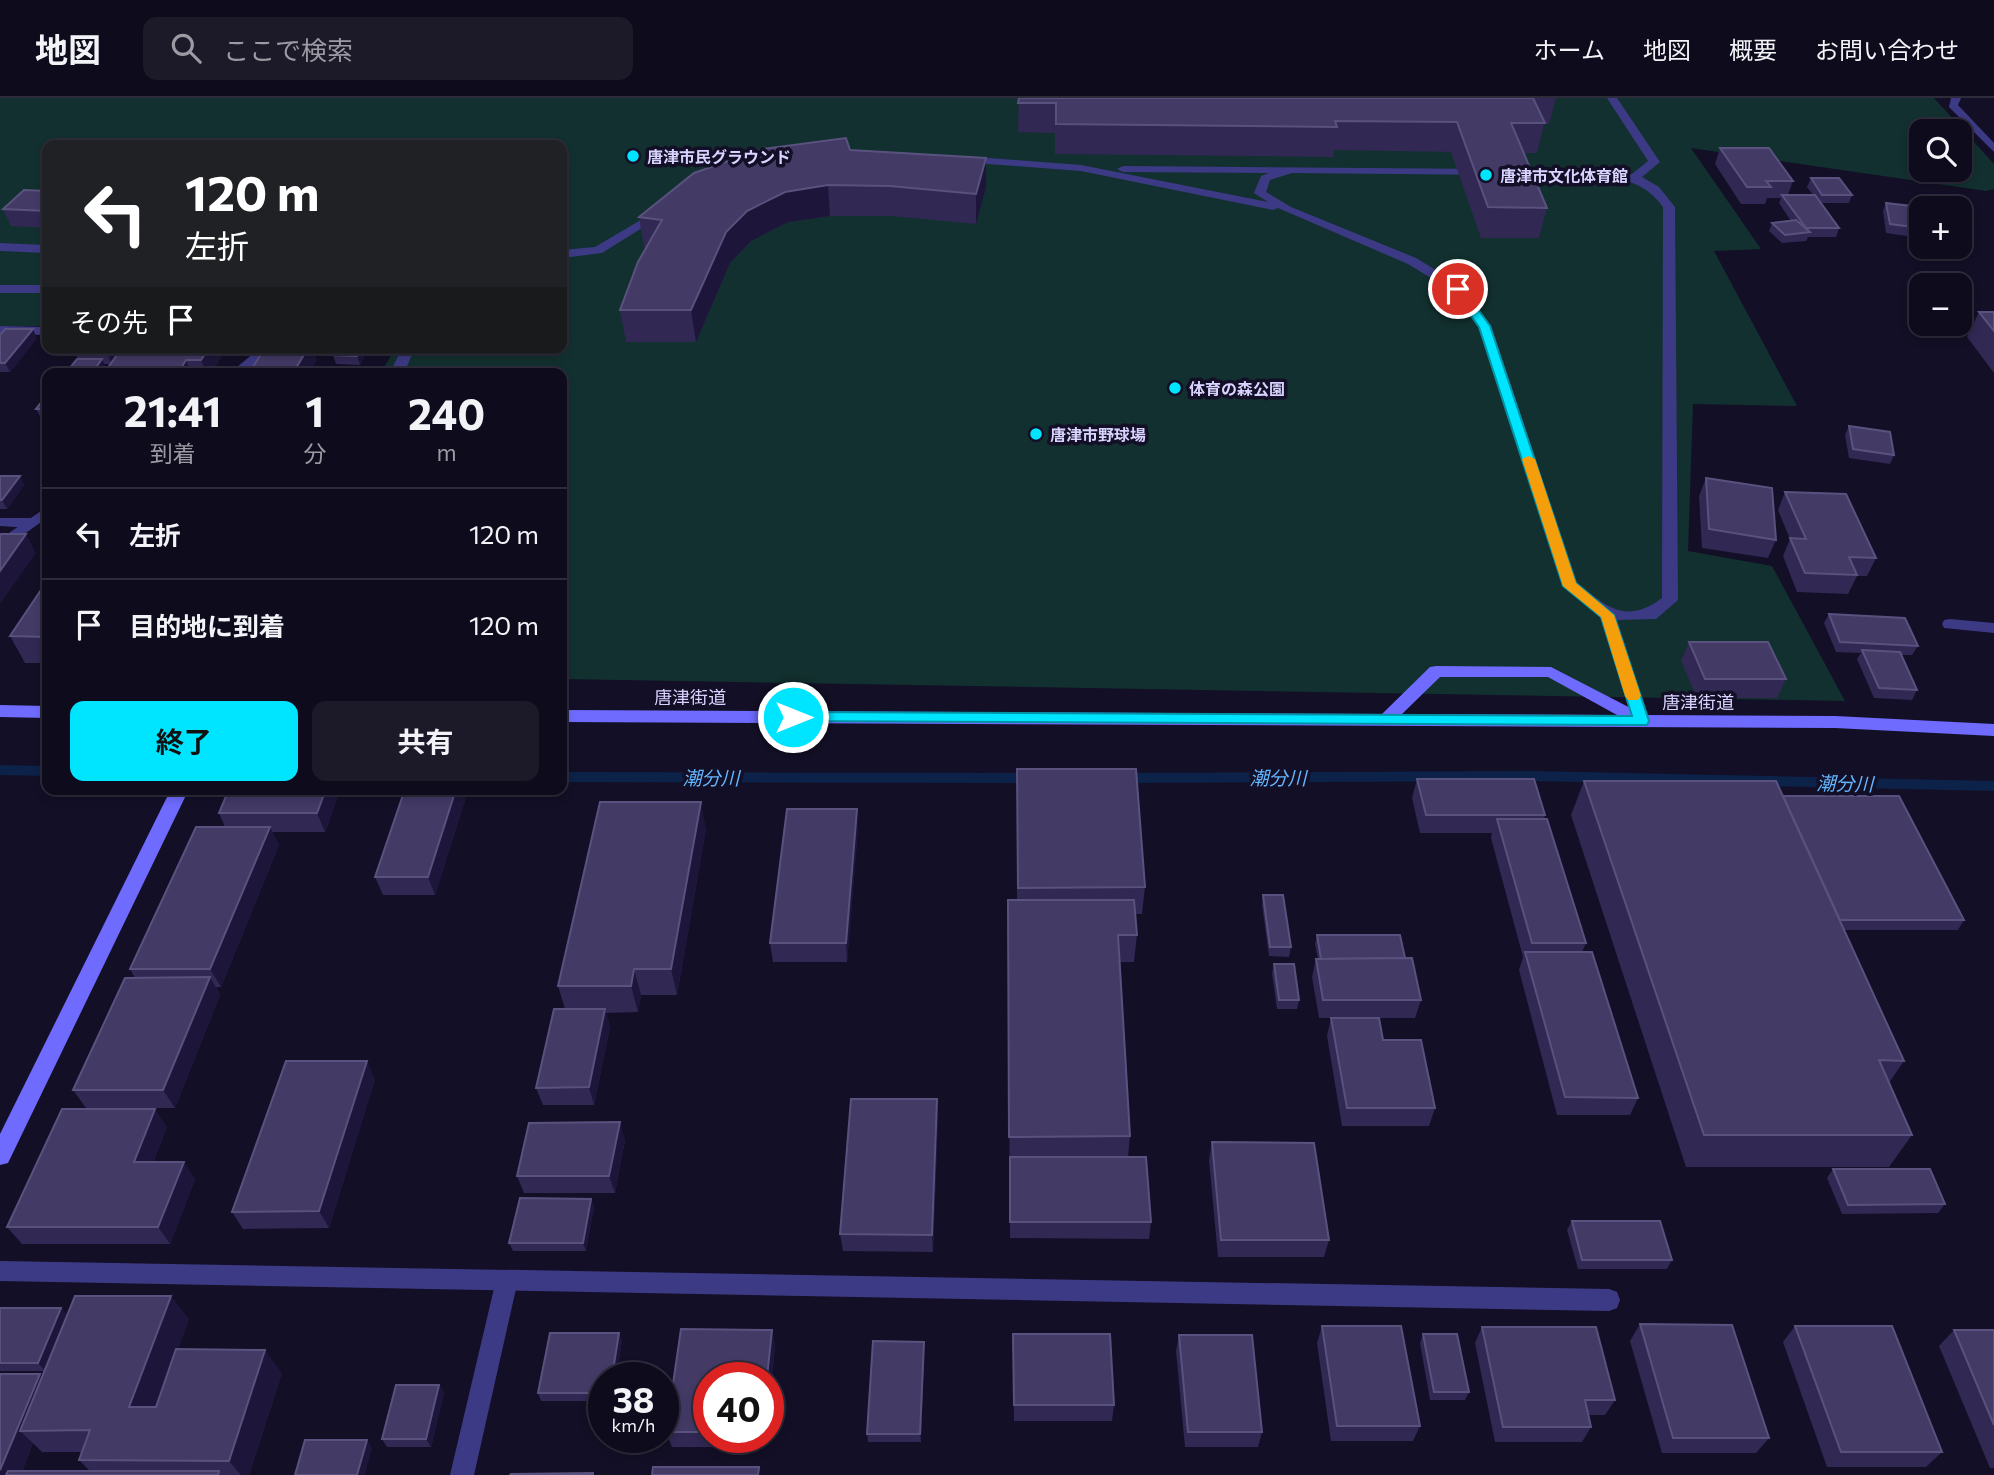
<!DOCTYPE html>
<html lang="ja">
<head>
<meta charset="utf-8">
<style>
	:root { --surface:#0e0b1c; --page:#1c1929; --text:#f1f3f6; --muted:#9b9ba3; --line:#2e2b3b; --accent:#00e5ff }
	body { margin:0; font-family:Commissioner,"Noto Sans JP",sans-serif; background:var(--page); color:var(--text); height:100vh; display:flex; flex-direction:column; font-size:26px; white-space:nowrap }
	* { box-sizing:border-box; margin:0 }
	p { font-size:23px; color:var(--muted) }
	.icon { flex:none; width:38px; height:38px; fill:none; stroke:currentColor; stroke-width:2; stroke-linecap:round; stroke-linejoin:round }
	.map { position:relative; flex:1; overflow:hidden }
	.sheet { position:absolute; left:42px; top:270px; width:525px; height:427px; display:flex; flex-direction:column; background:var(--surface); border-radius:14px; box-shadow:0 4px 10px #0003,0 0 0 2px var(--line) }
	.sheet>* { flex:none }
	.top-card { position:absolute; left:42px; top:42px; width:525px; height:214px; border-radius:14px; box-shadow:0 4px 10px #0003,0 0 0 2px var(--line); background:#202124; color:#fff; overflow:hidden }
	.fabs { position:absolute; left:1909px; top:21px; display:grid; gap:14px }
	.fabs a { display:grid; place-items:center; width:63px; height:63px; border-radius:14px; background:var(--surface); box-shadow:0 4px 10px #0003,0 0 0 2px var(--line); font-size:35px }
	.speed { position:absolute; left:588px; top:1264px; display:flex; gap:14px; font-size:35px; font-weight:700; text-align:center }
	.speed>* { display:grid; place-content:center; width:91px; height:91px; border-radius:50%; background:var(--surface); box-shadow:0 4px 10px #0003,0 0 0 2px var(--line); line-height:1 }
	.speed small { font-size:18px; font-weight:400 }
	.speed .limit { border:10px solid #d22; background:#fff; color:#111 }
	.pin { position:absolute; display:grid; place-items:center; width:60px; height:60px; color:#fff; margin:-30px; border:4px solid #fff; border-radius:50%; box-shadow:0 2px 7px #0007 }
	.me { position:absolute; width:77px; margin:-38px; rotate:90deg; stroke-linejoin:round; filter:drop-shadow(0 0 5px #0008) }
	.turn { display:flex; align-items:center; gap:24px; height:147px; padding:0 28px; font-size:32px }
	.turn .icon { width:91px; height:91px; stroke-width:2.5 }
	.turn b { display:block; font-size:49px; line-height:60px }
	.then { display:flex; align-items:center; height:66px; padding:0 28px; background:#0003; gap:14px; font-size:26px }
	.eta { display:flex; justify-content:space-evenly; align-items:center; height:119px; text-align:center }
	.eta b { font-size:42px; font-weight:700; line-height:49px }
	.button { display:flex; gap:14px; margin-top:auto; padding:14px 28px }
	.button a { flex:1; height:80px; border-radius:14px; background:var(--accent); color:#111; font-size:28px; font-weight:700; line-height:80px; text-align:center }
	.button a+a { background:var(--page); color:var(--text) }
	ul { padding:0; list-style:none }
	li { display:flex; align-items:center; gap:21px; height:91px; padding:0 28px; border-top:2px solid var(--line) }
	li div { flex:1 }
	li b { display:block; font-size:26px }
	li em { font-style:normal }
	header { display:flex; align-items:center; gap:42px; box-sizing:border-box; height:98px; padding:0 35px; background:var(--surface); border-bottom:2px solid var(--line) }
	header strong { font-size:33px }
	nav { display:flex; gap:38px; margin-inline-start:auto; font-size:24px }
	.search { width:490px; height:63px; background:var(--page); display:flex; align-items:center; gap:18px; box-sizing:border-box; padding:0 24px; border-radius:14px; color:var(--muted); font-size:26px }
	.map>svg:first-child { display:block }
</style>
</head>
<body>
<header>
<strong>地図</strong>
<div class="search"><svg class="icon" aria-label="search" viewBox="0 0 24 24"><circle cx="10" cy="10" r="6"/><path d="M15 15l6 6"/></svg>ここで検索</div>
<nav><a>ホーム</a><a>地図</a><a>概要</a><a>お問い合わせ</a></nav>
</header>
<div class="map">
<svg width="1994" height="1377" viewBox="0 0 1994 1377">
	<rect width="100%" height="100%" fill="#130f26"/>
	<path fill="#12302f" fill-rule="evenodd" d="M0 0H1934L1994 66V91L1986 93 1691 50 1761 151 1714 153 1797 308 1693 306 1688 453 1772 468 1845 603 562 581V275H381L395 250H562V47H47V228H0ZM1922 33H1960V72H1922Z"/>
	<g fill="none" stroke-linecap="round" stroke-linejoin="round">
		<g fill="#0c2248" fill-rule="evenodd">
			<path d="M0 667 47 668V678L0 677Z"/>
			<path d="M1532 673 1994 683V693L1532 683 1121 685 1114 680 1121 675Z"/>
			<path d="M562 674 1034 675 1041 680 1034 685 562 684Z"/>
		</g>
		<g fill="#3d3a85" fill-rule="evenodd">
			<path d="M1607 0H1617L1660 64 1642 79 1659 89 1675 109 1678 502 1656 521 1617 522 1649 623 1641 629 1633 623 1600 519 1562 487 1479 228 1454 194 1408 166 1278 110 1273 112 1081 73 962 64 956 61 962 58 1081 67 1268 104 1254 95 1261 78 1269 75 1123 74 1117 71 1123 68 1603 72 1632 76 1648 63ZM1292 75 1603 78C1629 82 1647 87 1663 109L1662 500C1626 527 1607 509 1577 485L1491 228 1462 188 1416 160 1291 109 1266 94 1270 82Z"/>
			<path d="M656 113 666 115 602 155 562 160V152L595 149Z"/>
			<path d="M0 145 47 147V155L0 153Z"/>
			<rect x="0" y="187" width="47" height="8"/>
			<path d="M0 420H31L38 425 31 430 0 428Z"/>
			<path d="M1950 521 1994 525V535L1944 530 1942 526 1944 522Z"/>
			<path d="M507 1172 515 1175 518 1182 474 1377H450L496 1182 499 1175Z"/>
		</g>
		<g fill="#3d3a85" fill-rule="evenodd">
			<path d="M1951 0H1961L1958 7 1994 45V54L1949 9Z"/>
			<path d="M0 228 47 229V237L0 236Z"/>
			<path d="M260 250H275L245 275H230Z"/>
			<path d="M402 250H415L404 275H390Z"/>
			<path d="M47 409V420L0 453V441Z"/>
			<path d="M0 1163 1609 1191 1617 1194 1620 1202 1617 1210 1609 1213 0 1183Z"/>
		</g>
		<g fill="#6f6bff" fill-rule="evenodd">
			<path d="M1436 568 1551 569 1644 617 1835 618 1994 626V638L1835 630 562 624V612L1382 616 1430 569ZM1440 579H1548L1617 617 1402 616Z"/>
			<path d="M0 607 47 608V620L0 619Z"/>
			<path d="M171 691H189L8 1065 0 1067V1036Z"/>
		</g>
	</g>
	<g fill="#312854" fill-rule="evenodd">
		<path d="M1019 0H1556L1549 26H1544L1537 55H1523L1547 110 1539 140H1481L1451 54 1334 52 1333 59 1055 56V35L1018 34Z"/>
		<path d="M1720 50 1793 83 1788 97H1813L1807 89 1811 80 1852 97 1849 105H1821L1839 130 1836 139H1808L1806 143 1782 145 1769 133 1772 125 1791 123 1779 105 1781 100H1767L1765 106H1741L1715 66Z"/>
		<path d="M850 52 986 90 976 126 891 118H830L788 124 751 143 730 165 696 244H626L620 212 646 150 644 149 639 119Z"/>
		<path d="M47 93V130L11 128 3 111Z"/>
		<path d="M1886 105 1922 115 1921 140 1886 135 1883 113Z"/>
		<path d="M1979 214H1994V275L1967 239Z"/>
		<path d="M0 237 37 240 10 274H0Z"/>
		<path d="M82 250H227L211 275H104L110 266H104L106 270 103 275H66L78 261 76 257Z"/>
		<path d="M361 250H367V253L360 267 336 266 333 257Z"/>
		<path d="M47 297V320H41L36 311Z"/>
		<path d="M1849 328 1894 357 1890 366 1849 360 1845 337Z"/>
		<path d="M0 378H20L24 387 7 411H0Z"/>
		<path d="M1706 380 1776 442 1768 460 1702 450 1699 398Z"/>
		<path d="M1785 394 1876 460 1867 478H1857L1848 496 1797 494 1783 458 1790 441 1778 412Z"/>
		<path d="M47 483V565H25L10 538Z"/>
		<path d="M1829 516 1918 548 1912 557H1901L1917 592 1912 602 1874 600 1857 561 1861 555 1836 554 1824 525Z"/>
		<path d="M1689 544 1786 581 1777 600H1697L1681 563Z"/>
		<path d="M1417 681 1545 717 1544 721 1586 845 1582 854 1638 1000 1630 1017H1557L1519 872 1523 859 1491 740 1492 735H1420L1412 700Z"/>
		<path d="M1584 683 1783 698 1964 822 1958 832H1844L1904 963 1889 985 1912 1037 1889 1069H1686L1571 717Z"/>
		<path d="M229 691H335L338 698 325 734H272L279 747 221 889H216L220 897 175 1010H86L73 992 135 880 130 871 225 729 219 715Z"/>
		<path d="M1017 698 1145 789 1142 816H1135L1137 837 1134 864H1120L1130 1038 1128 1059 1151 1124 1149 1141 1010 1140 1008 802H1017Z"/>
		<path d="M466 699 435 797H383L375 779Z"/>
		<path d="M858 730 847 864H773L770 845Z"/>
		<path d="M706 731 677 897H641L638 914 606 915 610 929 594 1007H543L536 990 565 911 558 888Z"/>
		<path d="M1263 797 1291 849 1289 859 1269 858 1262 807Z"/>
		<path d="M1317 837 1405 860 1421 902 1415 920H1379L1383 942 1435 1010 1429 1028H1342L1327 938 1331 920H1361H1319L1312 879 1316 861H1318L1315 846Z"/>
		<path d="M1274 866 1299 902 1297 911H1277L1272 875Z"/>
		<path d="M375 981 329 1130 243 1131 232 1114Z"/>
		<path d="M937 1001 938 1019 933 1154 843 1153 840 1136Z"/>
		<path d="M167 1029 153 1064 195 1081 170 1146H22L7 1129Z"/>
		<path d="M625 1042 615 1095H524L517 1078Z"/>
		<path d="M1212 1044 1329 1142 1324 1159H1218L1209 1062Z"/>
		<path d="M1833 1071 1945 1106 1938 1115 1842 1116 1827 1080Z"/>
		<path d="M591 1101 594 1109 586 1153H513L509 1145Z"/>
		<path d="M1572 1123 1672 1162 1667 1171H1578L1567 1132Z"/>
		<path d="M0 1210H61L67 1217 189 1221 178 1251 282 1275 249 1377H0L44 1273H0ZM33 1345 42 1354H82L79 1362 90 1373H22Z"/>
		<path d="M1640 1226 1769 1340 1756 1355H1662L1630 1243Z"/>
		<path d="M1322 1228 1420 1328 1413 1343H1331L1317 1245Z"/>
		<path d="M1795 1228 1942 1354 1926 1369H1827L1783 1244Z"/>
		<path d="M1482 1229 1615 1302 1605 1317H1588L1591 1329 1582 1344H1495L1475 1245Z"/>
		<path d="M681 1231 772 1232 775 1248 768 1319V1279H709V1339H766L765 1349H672L666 1334Z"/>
		<path d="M1954 1232H1994V1370H1990L1939 1248Z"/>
		<path d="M1423 1236 1469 1294 1465 1302H1430L1420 1245Z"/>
		<path d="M1179 1237 1262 1334 1258 1349H1185L1176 1253Z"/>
		<path d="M622 1243 616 1279H604V1303H541L538 1295Z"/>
		<path d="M924 1252 921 1344H868L867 1336Z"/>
		<path d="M1013 1252 1114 1307 1112 1323H1014Z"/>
		<path d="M439 1287 444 1295 431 1349H387L382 1341Z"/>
	</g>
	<g fill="#1d163a">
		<path d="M986 60V90L976 126V96Z"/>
		<path d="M828 87 830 118 788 124 751 143 730 165 696 244 691 212 726 134 747 113 785 94Z"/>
		<path d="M33 231 37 240 10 274 5 265Z"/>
		<path d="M113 250H124L112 266 108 257Z"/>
		<path d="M209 250H227L211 275H206L201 262Z"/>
		<path d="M308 250H313L317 262 310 275H293Z"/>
		<path d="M361 250H367V253L360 267 357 258Z"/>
		<path d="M102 261 106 270 103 275H92Z"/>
		<path d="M186 262 191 275H178Z"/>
		<path d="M20 378 24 387 7 411 2 402Z"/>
		<path d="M26 436 36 455 0 506V473Z"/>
		<path d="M326 691H335L338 698 325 734 317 715Z"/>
		<path d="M456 691H463L466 699 435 797 428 779Z"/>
		<path d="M701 704 706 731 677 897 671 871Z"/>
		<path d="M857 711 858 730 847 864 846 845Z"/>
		<path d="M270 729 279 747 221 889 210 871Z"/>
		<path d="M634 871 641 897 638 914 631 888Z"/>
		<path d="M210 879 220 897 175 1010 163 992Z"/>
		<path d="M605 911 610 929 594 1007 589 989Z"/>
		<path d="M367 963 375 981 329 1130 319 1113Z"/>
		<path d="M937 1001 938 1019 933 1154 932 1137Z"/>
		<path d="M155 1011 167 1029 146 1082 134 1064Z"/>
		<path d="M620 1024 625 1042 615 1095 609 1078Z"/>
		<path d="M184 1064 195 1081 170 1146 158 1129Z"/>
		<path d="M591 1101 594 1109 586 1153 583 1145Z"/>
		<path d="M171 1198 189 1221 149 1331 129 1309Z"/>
		<path d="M61 1210 68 1218 45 1273 38 1265Z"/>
		<path d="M772 1232 775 1248 768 1319V1279H767Z"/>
		<path d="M619 1235 622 1243 616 1279H612Z"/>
		<path d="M924 1244V1252L921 1344 920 1336Z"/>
		<path d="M265 1252 282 1275 249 1377H241L229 1363Z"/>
		<path d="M40 1276 55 1292 20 1333 33 1345 20 1377H0V1372Z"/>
		<path d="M439 1287 444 1295 431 1349 426 1341Z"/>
		<path d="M763 1339H766L765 1349Z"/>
		<path d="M367 1342 372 1350 365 1377H357Z"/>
	</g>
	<g fill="#433a66" stroke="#5a527e" stroke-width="2">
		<path d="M1019 0H1533L1545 25H1511L1547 110 1488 109 1457 24 1335 23 1337 29 1056 26V5H1018Z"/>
		<path d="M846 40 850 52 986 60 976 96 890 88 828 87 785 94 747 113 726 134 691 212H620L638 164 662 122 639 119 694 75 763 51Z"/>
		<path d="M1720 50H1769L1793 83H1766L1771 89H1747Z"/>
		<path d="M1811 80H1839L1852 97H1822Z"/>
		<path d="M24 92 47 93V113L3 111Z"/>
		<path d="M1782 97H1815L1839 130H1806Z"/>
		<path d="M1886 105 1920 109 1922 130 1890 126Z"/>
		<path d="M1796 122 1810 134 1785 137 1772 125Z"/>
		<path d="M1979 214H1994V233Z"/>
		<path d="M5 231H33L5 265H0V237Z"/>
		<path d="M82 250H113L108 257H76Z"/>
		<path d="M122 250H209L201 262H186L178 275H104Z"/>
		<path d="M265 250H308L293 275H249Z"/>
		<path d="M337 250H361L357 258 333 257Z"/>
		<path d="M77 261H102L92 275H66Z"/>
		<path d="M47 297V311H36Z"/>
		<path d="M1849 328 1890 334 1894 357 1853 351Z"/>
		<path d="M0 378H20L2 402H0Z"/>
		<path d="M1706 380 1772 390 1776 442 1709 431Z"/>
		<path d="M1785 394 1846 396 1876 460 1849 459 1857 477 1805 475 1790 440 1806 441Z"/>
		<path d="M1 436H26L0 473V437Z"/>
		<path d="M47 483V539L10 538Z"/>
		<path d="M1829 516 1905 520 1918 548 1840 544Z"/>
		<path d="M1689 544H1768L1786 581H1705Z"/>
		<path d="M1862 552 1900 554 1917 592 1879 590Z"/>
		<path d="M1017 671H1136L1145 789 1018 790Z"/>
		<path d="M1417 681H1534L1545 717H1426Z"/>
		<path d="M1584 683H1776L1904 963 1879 962 1912 1037H1704Z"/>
		<path d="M229 691H326L317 715H219Z"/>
		<path d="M405 691H456L428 779H375Z"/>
		<path d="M1783 698H1899L1964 822H1840Z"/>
		<path d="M600 704H701L671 871H634L631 888H558Z"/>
		<path d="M787 711H857L846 845H770Z"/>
		<path d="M1497 721H1547L1586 845H1532Z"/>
		<path d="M196 729H270L210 871H130Z"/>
		<path d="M1263 797H1283L1291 849H1270Z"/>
		<path d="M1008 802H1134L1137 837H1118L1130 1038 1009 1039Z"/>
		<path d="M1317 837H1400L1405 860 1321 861Z"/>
		<path d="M1525 854H1592L1638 1000 1565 999Z"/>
		<path d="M1412 860 1421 902H1323L1316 861Z"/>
		<path d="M1274 866H1294L1299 902H1279Z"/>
		<path d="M210 879 163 992H73L125 880Z"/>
		<path d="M554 911H605L589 989 536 990Z"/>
		<path d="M1331 920H1379L1383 942H1421L1435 1010H1347Z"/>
		<path d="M286 963H367L319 1113 232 1114Z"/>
		<path d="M851 1001H937L932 1137 840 1136Z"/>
		<path d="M62 1011H155L134 1064H184L158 1129H7Z"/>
		<path d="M620 1024 609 1078H517L529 1025Z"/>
		<path d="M1212 1044 1314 1045 1329 1142H1221Z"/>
		<path d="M1010 1059H1146L1151 1124H1010Z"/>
		<path d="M1833 1071H1930L1945 1106 1848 1107Z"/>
		<path d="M520 1100 591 1101 583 1145H509Z"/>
		<path d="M1572 1123H1660L1672 1162H1582Z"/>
		<path d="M75 1198H171L129 1309H156L176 1251 265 1252 229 1363 79 1362 90 1332 20 1333Z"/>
		<path d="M0 1210H61L38 1265H0Z"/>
		<path d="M1640 1226 1732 1227 1769 1340H1673Z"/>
		<path d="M1322 1228H1401L1420 1328H1337Z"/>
		<path d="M1795 1228H1892L1942 1354H1841Z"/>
		<path d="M1482 1229H1596L1615 1302H1585L1591 1329H1503Z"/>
		<path d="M681 1231 772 1232 767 1279H709V1334H666Z"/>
		<path d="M1954 1232H1994V1327Z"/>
		<path d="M550 1235H619L612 1279H604V1295H538Z"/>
		<path d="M1013 1236H1110L1114 1307H1014Z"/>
		<path d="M1423 1236H1457L1469 1294H1434Z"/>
		<path d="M1179 1237H1252L1262 1334H1188Z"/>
		<path d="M873 1243 924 1244 920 1336H867Z"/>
		<path d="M0 1276H40L0 1372Z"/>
		<path d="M396 1287H439L426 1341H382Z"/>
		<path d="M305 1342H367L357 1377H295Z"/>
		<path d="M653 1369H759L758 1377H652Z"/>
		<path d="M8 1373H219L218 1377H6Z"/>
		<path d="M593 1375V1377H510L511 1376Z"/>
	</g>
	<path fill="#00e5ff" stroke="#0095a6" stroke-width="2" d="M1454 189H1462L1490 228 1576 485 1614 517 1649 623 1647 627 787 623V616L793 614 1632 618 1601 519 1563 488 1479 229 1452 191Z"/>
	<path fill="#f59e0b" d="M1528 358 1535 361 1576 485 1614 517 1641 598 1638 602H1628L1625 598 1601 519 1563 488 1522 361Z"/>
	<g fill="#00e5ff" stroke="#130f26" stroke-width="2.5">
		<circle cx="633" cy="58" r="7"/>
		<circle cx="1486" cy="77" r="7"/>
		<circle cx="1175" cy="290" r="7"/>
		<circle cx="1036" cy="336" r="7"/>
	</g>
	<g text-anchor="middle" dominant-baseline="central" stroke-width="7" stroke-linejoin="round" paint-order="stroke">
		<g font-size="16" font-weight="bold" fill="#d9d4ff" stroke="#130f26" text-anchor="start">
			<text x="647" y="58">唐津市民グラウンド</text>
			<text x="1500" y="77">唐津市文化体育館</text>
			<text x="1189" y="290">体育の森公園</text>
			<text x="1050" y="336">唐津市野球場</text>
		</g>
		<g font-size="18" fill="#d9d4ff" stroke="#130f26">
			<text x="690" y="599">唐津街道</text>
			<text x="1698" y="604">唐津街道</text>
		</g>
		<g font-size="19" font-style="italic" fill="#62b6ff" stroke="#130f26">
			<text x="711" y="679">潮分川</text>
			<text x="1278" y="679">潮分川</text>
			<text transform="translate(1845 685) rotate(1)">潮分川</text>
		</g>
	</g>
</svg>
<div class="fabs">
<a><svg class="icon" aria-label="search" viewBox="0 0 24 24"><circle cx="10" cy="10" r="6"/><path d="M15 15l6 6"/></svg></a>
<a>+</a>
<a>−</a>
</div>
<div class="speed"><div>38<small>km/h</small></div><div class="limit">40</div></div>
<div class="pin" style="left:1458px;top:191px;background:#d93025"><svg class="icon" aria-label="arrive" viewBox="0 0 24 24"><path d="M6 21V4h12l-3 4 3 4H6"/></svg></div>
<svg class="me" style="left:793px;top:619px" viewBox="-20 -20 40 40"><circle r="17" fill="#00e5ff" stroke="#fff" stroke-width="3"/><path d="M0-11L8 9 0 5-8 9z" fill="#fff"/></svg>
<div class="top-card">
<div class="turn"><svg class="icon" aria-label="left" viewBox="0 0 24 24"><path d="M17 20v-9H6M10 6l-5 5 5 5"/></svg><div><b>120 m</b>左折</div></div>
<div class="then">その先<svg class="icon" aria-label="arrive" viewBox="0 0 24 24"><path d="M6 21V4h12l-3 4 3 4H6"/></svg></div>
</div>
<section class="sheet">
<div class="eta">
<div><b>21:41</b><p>到着</p></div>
<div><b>1</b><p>分</p></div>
<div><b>240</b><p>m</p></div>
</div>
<ul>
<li><svg class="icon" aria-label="left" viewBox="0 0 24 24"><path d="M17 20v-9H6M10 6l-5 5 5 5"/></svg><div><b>左折</b></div><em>120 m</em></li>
<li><svg class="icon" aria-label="arrive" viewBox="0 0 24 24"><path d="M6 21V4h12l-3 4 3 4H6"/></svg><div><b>目的地に到着</b></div><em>120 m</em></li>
</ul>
<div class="button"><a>終了</a><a>共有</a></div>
</section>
</div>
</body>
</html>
